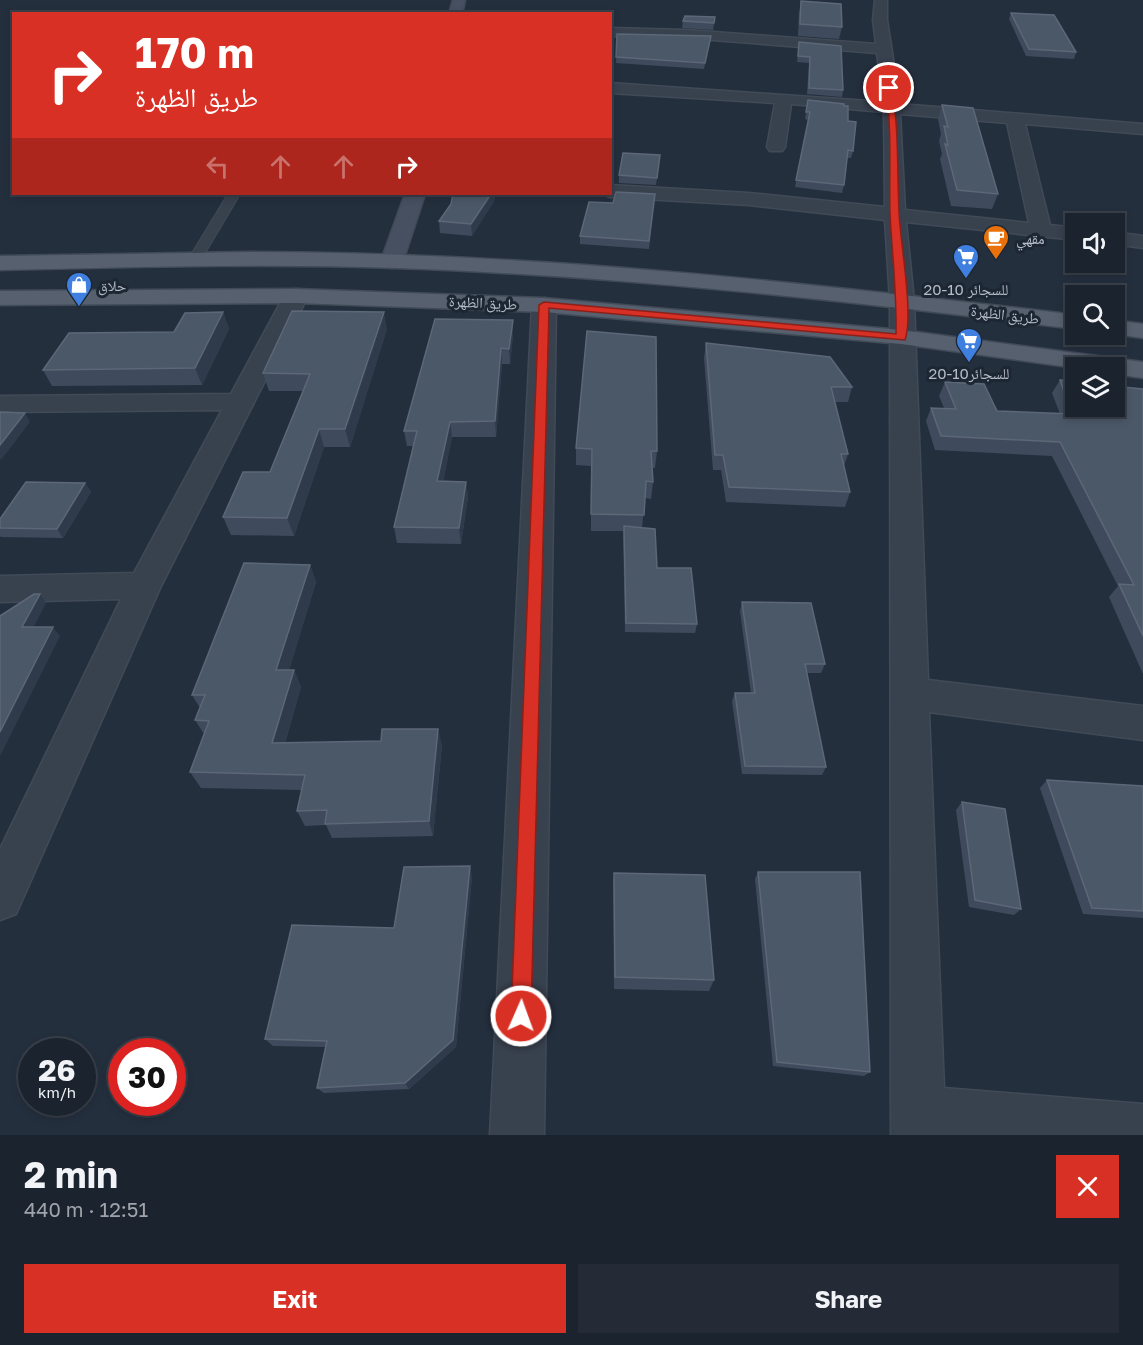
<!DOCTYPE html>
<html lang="en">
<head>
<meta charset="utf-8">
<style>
	:root { --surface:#1b232e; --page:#242b36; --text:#f1f3f6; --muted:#a0a4aa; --line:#39404a; --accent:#d93025 }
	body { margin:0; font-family:"Golos Text","Noto Naskh Arabic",sans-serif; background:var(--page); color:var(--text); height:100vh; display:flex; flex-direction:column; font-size:22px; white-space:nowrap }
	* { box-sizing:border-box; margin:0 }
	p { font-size:20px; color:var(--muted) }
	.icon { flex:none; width:33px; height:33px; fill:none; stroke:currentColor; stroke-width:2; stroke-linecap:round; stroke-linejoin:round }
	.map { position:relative; height:1135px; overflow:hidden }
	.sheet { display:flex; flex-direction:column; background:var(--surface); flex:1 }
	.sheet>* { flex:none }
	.guide { position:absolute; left:12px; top:12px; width:600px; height:183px; border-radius:0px; box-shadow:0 3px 9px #0003,0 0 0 2px var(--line); background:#d93025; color:#fff; overflow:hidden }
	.fabs { position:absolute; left:1065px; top:213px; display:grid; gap:12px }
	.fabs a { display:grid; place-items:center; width:60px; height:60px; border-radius:0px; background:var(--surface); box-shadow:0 3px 9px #0003,0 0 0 2px var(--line); font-size:30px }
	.speed { position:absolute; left:18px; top:1038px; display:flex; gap:12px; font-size:30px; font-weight:700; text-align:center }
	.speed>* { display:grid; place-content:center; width:78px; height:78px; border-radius:50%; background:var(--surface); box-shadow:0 3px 9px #0003,0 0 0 2px var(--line); line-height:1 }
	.speed small { font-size:15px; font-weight:400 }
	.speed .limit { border:9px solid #d22; background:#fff; color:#111 }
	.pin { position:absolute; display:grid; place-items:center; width:51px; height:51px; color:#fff; margin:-26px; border:3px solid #fff; border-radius:50%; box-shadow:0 2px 6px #0007 }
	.me { position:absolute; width:66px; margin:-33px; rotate:2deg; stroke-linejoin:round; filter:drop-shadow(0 0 4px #0008) }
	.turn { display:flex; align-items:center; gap:21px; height:126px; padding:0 24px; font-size:27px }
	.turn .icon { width:78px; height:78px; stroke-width:2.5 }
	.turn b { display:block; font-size:42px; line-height:51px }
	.lanes { display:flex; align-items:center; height:57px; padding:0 24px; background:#0003; justify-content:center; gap:30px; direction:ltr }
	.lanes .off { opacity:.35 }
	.round { display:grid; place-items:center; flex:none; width:63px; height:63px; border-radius:0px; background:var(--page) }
	.summary { display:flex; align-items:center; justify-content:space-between; height:102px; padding:0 24px }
	h1 { font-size:36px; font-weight:700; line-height:45px }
	.button { display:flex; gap:12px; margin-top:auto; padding:12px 24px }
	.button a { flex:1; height:69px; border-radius:0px; background:var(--accent); color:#fff; font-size:24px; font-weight:700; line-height:69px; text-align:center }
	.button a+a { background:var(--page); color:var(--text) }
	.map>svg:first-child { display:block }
</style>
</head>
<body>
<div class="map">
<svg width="1143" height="1135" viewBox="0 0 1143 1135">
	<rect width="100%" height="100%" fill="#242f3e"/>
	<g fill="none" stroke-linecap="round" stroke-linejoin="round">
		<defs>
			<path id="lane" d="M228 194H240L199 263H189L188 260Z"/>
			<g id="street">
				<path d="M875 0H887V20L900 104 1143 124V134L1025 124 1050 225 1076 228V240L906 222 914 301 928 680 1143 706V740L929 712 944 1088 1143 1104V1135H891L890 301 885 220 749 205 610 197 602 194H610V185L749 193 885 207 884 112 791 104 785 147 782 151H770L767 147 775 103 610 93V83L883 102 877 53 687 38 610 36V28L687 30 876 44 873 20ZM900 114 1007 123 1029 223 905 210Z"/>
				<path d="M1114 232 1143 236V248L1114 244Z"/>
				<path d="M296 289 304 291 308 296 161 586 16 914 0 920V849L121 599 0 602V576L134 573 222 410 0 412V396L231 394 284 296 288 291Z"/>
				<path d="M544 298 552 300 556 305 544 1135H490L532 305 536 300Z"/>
			</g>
			<g id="secondary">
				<path d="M453 0H465L462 14H449Z"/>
				<path d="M405 194H425L403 261 400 266 392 268 384 266 381 261Z"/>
			</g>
			<g id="primary">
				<path d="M248 252C525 252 801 282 1076 315V329C850 301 623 276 396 268 264 263 132 267 0 270V256Z"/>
				<path d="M296 289 544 298 901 330 1143 362V378L1114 374V368H1076L901 344 544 312 296 303 0 305V291Z"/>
				<path d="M1114 320 1143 324V338L1114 334Z"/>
			</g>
		</defs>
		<use href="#lane" stroke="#414a57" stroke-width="2"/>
		<use href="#street" stroke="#414a57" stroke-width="3"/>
		<use href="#secondary" stroke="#414a57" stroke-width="3"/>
		<use href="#primary" stroke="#414a57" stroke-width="3"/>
		<use href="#lane" fill="#38414e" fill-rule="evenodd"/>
		<use href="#street" fill="#38414e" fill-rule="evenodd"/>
		<use href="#secondary" fill="#465061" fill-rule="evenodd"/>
		<use href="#primary" fill="#56606e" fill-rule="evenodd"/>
	</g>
	<g fill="#3f4b5c">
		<path d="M801 1 842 27 839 39 798 36 799 13Z"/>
		<path d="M1011 13 1076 52 1074 59 1026 56 1009 19Z"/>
		<path d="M715 17 713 30 682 28 683 21Z"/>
		<path d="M617 34 710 42 704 69 616 63Z"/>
		<path d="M799 42 843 90 842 97 807 94 809 63 797 62Z"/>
		<path d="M808 100 848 121 853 151 851 158H847L844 185 842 193 795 187 808 120 805 119Z"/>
		<path d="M942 105 998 194 992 209 951 206 940 159 942 154 939 141 941 134 938 119Z"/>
		<path d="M660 155 656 185 619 183V175Z"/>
		<path d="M453 194H496L494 201 472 236 440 233 439 221 451 204Z"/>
		<path d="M655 194 649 249 580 244V236L613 203Z"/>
		<path d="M223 312 229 329 202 385 52 386 43 370 174 332Z"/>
		<path d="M387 329 350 447H324L294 536 231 535 223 517 270 472 303 391H269L263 373Z"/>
		<path d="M513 335 510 364H502L496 437H452L443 482H466L468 497 461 544 397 543 394 527 413 446H407L404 431Z"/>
		<path d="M706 343 852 387 848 402H835L848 454 844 466 850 492 845 507 726 502 721 470H713L704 358Z"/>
		<path d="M1060 380 1143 389V674L1109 597 1118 586 1052 456 935 450 926 421 931 408H944L939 396 945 382 997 411 1060 414 1052 393Z"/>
		<path d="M576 448 657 451 655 468H652L653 482 651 499 645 498 642 528 657 568 697 624 695 633 625 632 623 531H591V466L576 465Z"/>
		<path d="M85 483 91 492 63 538 1 537 0 536V519Z"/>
		<path d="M310 565 316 582 289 670H294L301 687 285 743 442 745 433 836 332 838 326 825 305 826 297 811 302 790 201 788 190 772 204 734 195 720 200 708 192 695Z"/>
		<path d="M742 602 825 664 821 673H806L826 767 822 775 742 774 732 701 735 693H751L740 611Z"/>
		<path d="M1047 780 1143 786V918L1083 914 1040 788Z"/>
		<path d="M962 802 1021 909 1014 915 969 907 956 810Z"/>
		<path d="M758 872 870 1072 864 1076 773 1066 755 879Z"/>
		<path d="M614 873 714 980 709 991 614 989 613 886Z"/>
		<path d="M472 876 456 1047 409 1089 324 1093 317 1088 325 1047 273 1046 265 1039 394 928Z"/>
	</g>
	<g fill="#2f3b4b">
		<path d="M491 194H496L494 201 472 236 471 224Z"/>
		<path d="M223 312 229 329 202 385 195 368Z"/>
		<path d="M384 312 387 329 350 447 345 429Z"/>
		<path d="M513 320V335L510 364 509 349Z"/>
		<path d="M501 348 502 364 496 437 495 421Z"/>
		<path d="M25 413 30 422 1 460 0 458V445Z"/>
		<path d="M450 422 452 437 440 497 437 481Z"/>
		<path d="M319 429 324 447 294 536 287 518Z"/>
		<path d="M466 482 468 497 461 544 459 528Z"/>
		<path d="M85 483 91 492 63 538 57 529Z"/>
		<path d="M310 565 316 582 284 687 276 670Z"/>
		<path d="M40 594 46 603 29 636 22 627Z"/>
		<path d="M53 627 60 636 0 756V732Z"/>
		<path d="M294 670 301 687 280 759 272 743Z"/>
		<path d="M438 729 442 745 433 836 429 821Z"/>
		<path d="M470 866 472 876 456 1047 409 1089 405 1083Z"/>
	</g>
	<g fill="#4b5868" stroke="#5c6777" stroke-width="1.5">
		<path d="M801 1 841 4 842 27 800 24Z"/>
		<path d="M1011 13 1054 15 1076 52 1029 49Z"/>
		<path d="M685 16 715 17 714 23 683 21Z"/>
		<path d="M617 34 711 36 705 63 616 57Z"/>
		<path d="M799 42 841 46 843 90 809 88 810 57 798 56Z"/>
		<path d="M808 100 844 104V106H848V121L856 122 853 151 848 150 844 185 796 180 810 112H806Z"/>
		<path d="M942 105 973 108 998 194 957 190 945 144 948 145 944 126 948 127Z"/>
		<path d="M623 153 660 155 657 178 619 175Z"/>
		<path d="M616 192 655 194 649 241 580 236 589 202 613 203Z"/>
		<path d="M453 194H491L471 224 439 221 451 204Z"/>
		<path d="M292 311 384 312 345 429H319L287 518 223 517 243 472H270L310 374 263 373Z"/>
		<path d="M223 312 195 368 43 370 69 333 174 332 185 313Z"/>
		<path d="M435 319 513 320 509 349 501 348 495 421 450 422 437 481 466 482 459 528 394 527 417 431H404Z"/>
		<path d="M587 331 656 337 657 451H651L653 482 646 481 644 515 591 514 592 449 576 448Z"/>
		<path d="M706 343 830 357 852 387H831L848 454H841L850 492 729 487 723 455H715Z"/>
		<path d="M1060 380 1076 381V406H1114V386L1143 389V636L1119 584 1134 585 1060 442 941 436 931 408 956 409 945 382 984 384 997 411 1072 414Z"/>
		<path d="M0 412 25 413 0 445Z"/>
		<path d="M26 482 85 483 57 529 0 528V519Z"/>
		<path d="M624 526 655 529 657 568H691L697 624 626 623Z"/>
		<path d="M244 563 310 565 276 670H294L272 743 381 741 382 729H438L429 821 325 824 327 810 297 811 305 775 190 772 209 721 195 720 205 695H192Z"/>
		<path d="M34 594H40L22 627H53L0 732V616Z"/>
		<path d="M742 602 811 603 825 664H805L826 767 745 766 735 693H755Z"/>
		<path d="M1047 780 1143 786V911L1092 908Z"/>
		<path d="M962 802 1005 809 1021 909 975 900Z"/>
		<path d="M470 866 453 1040 405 1083 317 1088 327 1041 265 1039 292 925 394 928 404 867Z"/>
		<path d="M758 872H860L870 1072 777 1062Z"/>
		<path d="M614 873 705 875 714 980 615 977Z"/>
	</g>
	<path fill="#d93025" stroke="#8d1f18" stroke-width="1.5" d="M889 86 892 88C899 129 897 171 899 212 900 242 914 314 905 340L549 308 531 1016 528 1024 521 1027 514 1024 511 1016 539 305 544 302 896 334C897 293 892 254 890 213 889 172 892 129 886 88Z"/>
	<defs>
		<symbol id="cafe-pin" viewBox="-11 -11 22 30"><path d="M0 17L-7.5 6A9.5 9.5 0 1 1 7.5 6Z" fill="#e8710a" stroke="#1d2633"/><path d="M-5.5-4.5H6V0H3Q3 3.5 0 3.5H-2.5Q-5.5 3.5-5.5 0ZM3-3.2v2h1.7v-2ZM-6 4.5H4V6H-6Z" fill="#fff"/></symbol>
		<symbol id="supermarket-pin" viewBox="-11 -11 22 30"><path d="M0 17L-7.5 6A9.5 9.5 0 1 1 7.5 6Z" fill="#3f7fe0" stroke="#1d2633"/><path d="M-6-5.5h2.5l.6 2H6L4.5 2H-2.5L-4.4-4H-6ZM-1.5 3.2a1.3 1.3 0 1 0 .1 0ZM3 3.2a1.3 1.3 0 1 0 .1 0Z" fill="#fff"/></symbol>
		<symbol id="shop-pin" viewBox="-11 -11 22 30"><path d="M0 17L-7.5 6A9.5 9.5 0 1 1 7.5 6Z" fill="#3f7fe0" stroke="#1d2633"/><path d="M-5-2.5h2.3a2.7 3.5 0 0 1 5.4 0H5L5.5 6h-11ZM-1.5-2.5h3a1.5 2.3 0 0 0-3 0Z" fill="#fff"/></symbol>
	</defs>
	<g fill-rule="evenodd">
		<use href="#cafe-pin" x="981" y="223" width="30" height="40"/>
		<use href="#supermarket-pin" x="951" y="242" width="30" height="40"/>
		<use href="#shop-pin" x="64" y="270" width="30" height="40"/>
		<use href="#supermarket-pin" x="954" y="326" width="30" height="40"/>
	</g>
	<g text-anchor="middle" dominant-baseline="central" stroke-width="6" stroke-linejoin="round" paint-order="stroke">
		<g font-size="15" fill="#b4bcc9" stroke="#1d2633" text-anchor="start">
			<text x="1016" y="238">مقهي</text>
			<text x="98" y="285">حلاق</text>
			<text x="966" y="289" text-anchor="middle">20-10 للسجائر</text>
			<text x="969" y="373" text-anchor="middle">20-10للسجائر</text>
		</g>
		<g font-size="15" fill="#b4bcc9" stroke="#1d2633">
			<text transform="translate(483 302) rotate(3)">طريق الظهرة</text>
			<text transform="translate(1005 314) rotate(7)">طريق الظهرة</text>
		</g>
	</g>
</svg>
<div class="fabs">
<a><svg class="icon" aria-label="sound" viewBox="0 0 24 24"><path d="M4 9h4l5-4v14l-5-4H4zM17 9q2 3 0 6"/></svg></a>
<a><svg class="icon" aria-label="search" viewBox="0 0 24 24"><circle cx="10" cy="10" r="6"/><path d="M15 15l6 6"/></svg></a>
<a><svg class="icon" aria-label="layers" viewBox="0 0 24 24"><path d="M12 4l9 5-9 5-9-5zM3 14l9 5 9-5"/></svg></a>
</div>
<div class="speed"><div>26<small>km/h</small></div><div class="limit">30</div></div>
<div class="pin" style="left:889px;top:88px;background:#d93025"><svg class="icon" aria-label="arrive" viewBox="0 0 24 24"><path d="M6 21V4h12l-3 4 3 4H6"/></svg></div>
<svg class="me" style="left:521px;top:1016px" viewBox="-20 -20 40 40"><circle r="17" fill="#d93025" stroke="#fff" stroke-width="3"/><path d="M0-11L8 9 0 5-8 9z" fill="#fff"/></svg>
<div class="guide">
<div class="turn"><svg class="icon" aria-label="right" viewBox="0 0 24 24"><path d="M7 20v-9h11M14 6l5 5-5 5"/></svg><div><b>170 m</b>طريق الظهرة</div></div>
<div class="lanes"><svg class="icon off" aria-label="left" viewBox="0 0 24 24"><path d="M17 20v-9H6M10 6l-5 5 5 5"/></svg><svg class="icon off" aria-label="ahead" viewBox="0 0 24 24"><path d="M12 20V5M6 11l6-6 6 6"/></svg><svg class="icon off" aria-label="ahead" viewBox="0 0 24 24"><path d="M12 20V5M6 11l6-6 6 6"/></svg><svg class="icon" aria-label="right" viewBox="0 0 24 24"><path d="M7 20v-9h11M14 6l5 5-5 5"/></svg></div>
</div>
</div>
<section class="sheet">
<div class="summary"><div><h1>2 min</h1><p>440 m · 12:51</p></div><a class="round" style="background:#d93025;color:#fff"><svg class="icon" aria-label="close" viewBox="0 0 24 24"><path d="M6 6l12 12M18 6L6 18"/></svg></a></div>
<div class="button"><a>Exit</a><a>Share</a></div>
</section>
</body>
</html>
